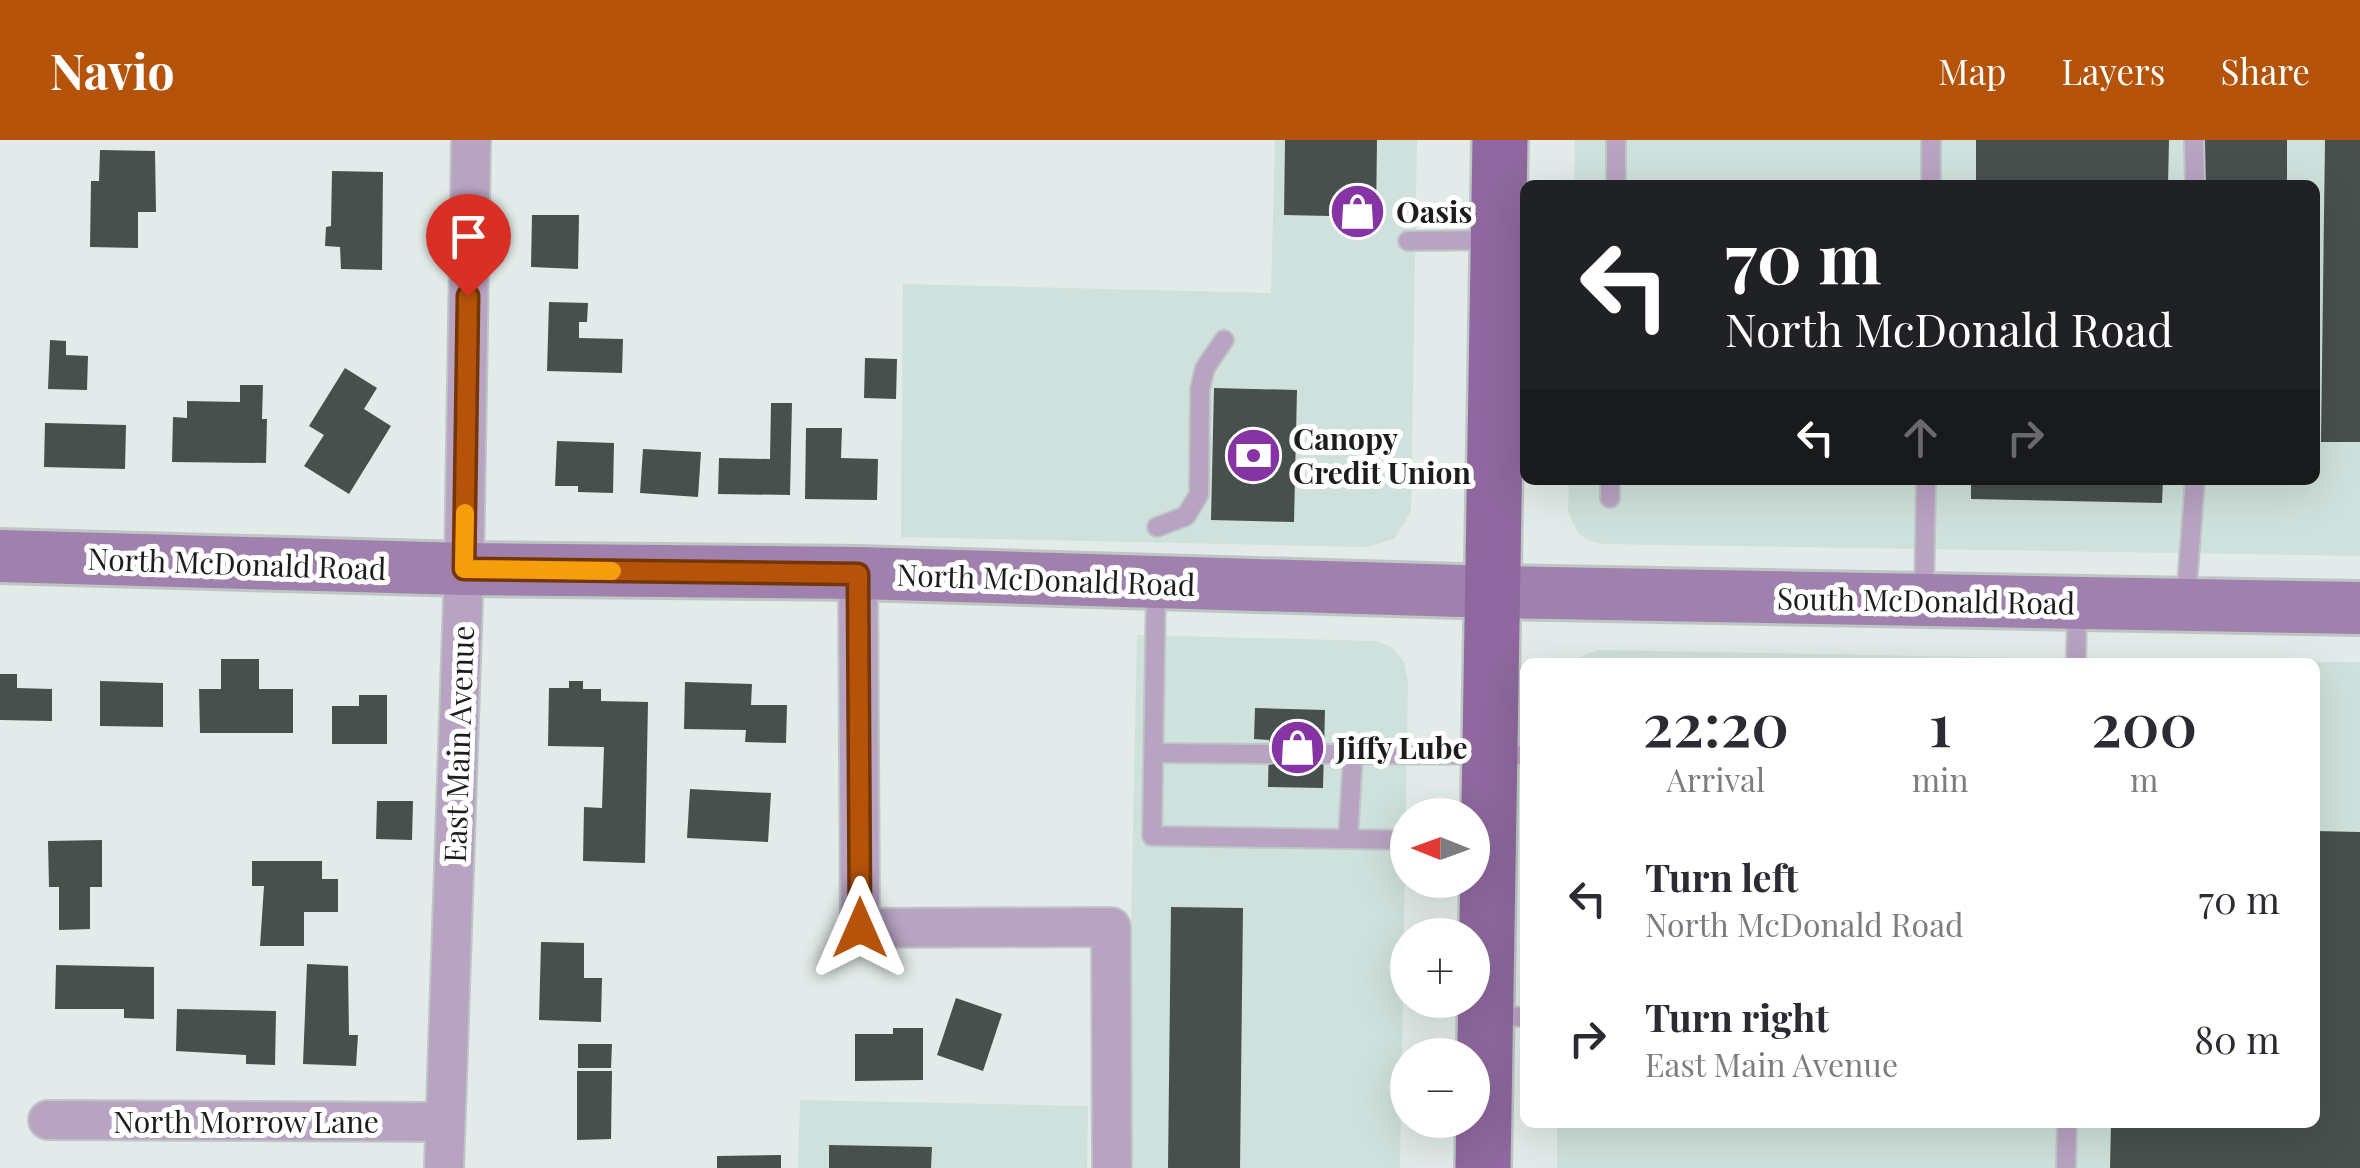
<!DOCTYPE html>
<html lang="en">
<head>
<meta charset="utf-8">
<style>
	:root { --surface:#fff; --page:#f2f2f3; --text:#2b2b33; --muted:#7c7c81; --accent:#b45309 }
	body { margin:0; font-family:"Playfair Display",serif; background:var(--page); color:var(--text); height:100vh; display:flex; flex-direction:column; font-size:38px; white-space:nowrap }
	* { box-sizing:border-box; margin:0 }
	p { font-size:32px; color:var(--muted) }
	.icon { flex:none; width:55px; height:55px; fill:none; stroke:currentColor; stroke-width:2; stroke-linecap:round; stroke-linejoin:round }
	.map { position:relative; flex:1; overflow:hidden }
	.sheet { position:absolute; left:1520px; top:518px; width:800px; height:470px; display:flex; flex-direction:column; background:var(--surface); border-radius:15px; box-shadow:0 10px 40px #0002 }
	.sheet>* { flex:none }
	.guide { position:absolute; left:1520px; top:40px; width:800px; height:305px; border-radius:15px; box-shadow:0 10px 40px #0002; background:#202124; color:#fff; overflow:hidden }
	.needle { width:65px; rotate:271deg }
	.controls { position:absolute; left:1390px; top:658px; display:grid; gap:20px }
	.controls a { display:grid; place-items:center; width:100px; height:100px; border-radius:50%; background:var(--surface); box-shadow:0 10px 40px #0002; font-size:50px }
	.pin { position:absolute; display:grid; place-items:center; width:85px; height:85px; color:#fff; margin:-102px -42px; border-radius:50% 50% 50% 0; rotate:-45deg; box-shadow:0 0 10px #0007 }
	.pin .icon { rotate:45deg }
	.me { position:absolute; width:110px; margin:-55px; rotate:0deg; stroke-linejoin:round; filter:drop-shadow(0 0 8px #0008) }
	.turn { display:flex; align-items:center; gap:35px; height:210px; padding:0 40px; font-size:45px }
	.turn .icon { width:130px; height:130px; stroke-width:2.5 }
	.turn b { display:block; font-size:70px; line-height:85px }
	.lanes { display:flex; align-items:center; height:95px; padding:0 40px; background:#0003; justify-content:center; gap:50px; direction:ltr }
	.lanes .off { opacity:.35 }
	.eta { display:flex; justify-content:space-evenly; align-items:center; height:170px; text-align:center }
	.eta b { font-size:60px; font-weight:600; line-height:70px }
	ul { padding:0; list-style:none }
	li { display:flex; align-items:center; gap:30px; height:140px; padding:0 40px }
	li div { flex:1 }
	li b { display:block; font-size:38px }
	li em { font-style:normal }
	header { display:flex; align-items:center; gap:60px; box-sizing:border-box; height:140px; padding:0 50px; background:var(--accent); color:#fff }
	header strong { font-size:48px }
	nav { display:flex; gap:55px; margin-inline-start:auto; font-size:35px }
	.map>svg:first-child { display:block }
</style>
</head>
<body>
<header>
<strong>Navio</strong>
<nav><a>Map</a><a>Layers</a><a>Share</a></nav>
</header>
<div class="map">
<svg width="2360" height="1028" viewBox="0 0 2360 1028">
	<rect width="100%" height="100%" fill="#e2ebe9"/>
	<g fill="#cfe1dc">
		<path d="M1275 0H1417L1411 372 1394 399 1366 407 901 397 903 144 1271 153Z"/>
		<path d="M1575 0H2360V416L1603 404 1588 400 1578 393 1568 372 1569 340H2315V45H1574Z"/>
		<path d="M1137 495 1377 501 1393 508 1404 522 1408 541 1400 1028H1126Z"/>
		<path d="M1599 510 2244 522H2360V1028H1557V983L2315 982V522H1576L1584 515Z"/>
		<path d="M800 960 1088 966 1087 1028H798Z"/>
	</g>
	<g fill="#48504e">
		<path d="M1285 0H1377L1376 77 1284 75Z"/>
		<path d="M1976 0H2169L2168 45H1976Z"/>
		<path d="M2205 0H2287V45H2204Z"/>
		<path d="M2325 0H2360V302H2321Z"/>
		<path d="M100 10 155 11 156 72H138V108L90 107 91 41H99Z"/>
		<path d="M332 31 383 32 382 130 341 129 340 107 325 106 326 87 331 86Z"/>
		<path d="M532 75H579L578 129 531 127Z"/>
		<path d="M549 162 588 163 587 182H579V198L623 199 622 233 547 231Z"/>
		<path d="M50 200 66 201V215L88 216 87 250 48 249Z"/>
		<path d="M865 218 897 219 896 259 864 258Z"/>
		<path d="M345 228 377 248 364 269 391 286 349 354 304 326 324 295 309 286Z"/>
		<path d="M240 245H263L262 279H267L266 323 172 322 173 277 187 278V261L240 262Z"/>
		<path d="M1214 248 1297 250 1294 382 1211 380Z"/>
		<path d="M771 263H792L790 355 718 354 719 318 770 319Z"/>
		<path d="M45 283 126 285 125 329 44 327Z"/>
		<path d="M806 288H842L841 318 878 319 877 360 805 359Z"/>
		<path d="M557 301 614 303 613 353 578 352V346H555Z"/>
		<path d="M643 309 701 312 698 357 640 353Z"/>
		<path d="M1971 340H2163L2162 363 1971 359Z"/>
		<path d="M221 519H259V549H293V593H200L199 549H221Z"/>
		<path d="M0 534H17V548L52 549V581L0 580Z"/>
		<path d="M100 541 163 543V587L100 586Z"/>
		<path d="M569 541H583V549H601V561L648 562 645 723 583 721 584 667 602 668 604 607 548 606 549 548H569Z"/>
		<path d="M685 542 752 544 751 565H787L786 603 745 602 746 590 684 589Z"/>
		<path d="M359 555H387V604H332V566H359Z"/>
		<path d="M1255 568 1325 570 1323 648 1268 647 1269 600 1254 599Z"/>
		<path d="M690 649 771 653 768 702 687 698Z"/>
		<path d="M377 661H413L412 700 376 699Z"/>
		<path d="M2315 691 2360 692V1028H2110L2111 982H2315Z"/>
		<path d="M102 700V747H90V789L59 790V747H49L48 701Z"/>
		<path d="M252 721H322V739H338V772H304V806H260L264 746H252Z"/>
		<path d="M1171 767 1243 768 1240 1028H1168Z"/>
		<path d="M541 802 584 803V838H602L601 882 539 880Z"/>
		<path d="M307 824 348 826 349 895H358L356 926 303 924Z"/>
		<path d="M56 825 154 827V879L124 878V869H55Z"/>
		<path d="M956 858 1002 874 983 931 937 915Z"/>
		<path d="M177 869 276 871 275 925 246 924V915L176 911Z"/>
		<path d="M893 888H923V940L855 941V894H893Z"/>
		<path d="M578 904H612L611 928H578Z"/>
		<path d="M577 931H612L611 999 577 1000Z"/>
		<path d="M829 1005 932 1007 931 1028H829Z"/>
		<path d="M781 1015V1028H717V1016Z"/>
	</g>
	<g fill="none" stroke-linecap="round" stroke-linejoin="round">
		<defs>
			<g id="lane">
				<path d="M2194 0 2195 45"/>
				<path d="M1616 45V0"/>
				<path d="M1931 45V0"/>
				<path d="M1408 101 1493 100"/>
				<path d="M1610 358V340"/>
				<path d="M1157 387 1186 376 1199 354 1200 249 1205 228 1224 200"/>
				<path d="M1156 448 1152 696 1408 700"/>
				<path d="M1924 455 1926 340"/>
				<path d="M2186 459 2195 340"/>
				<path d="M2076 522 2077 469"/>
				<path d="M1154 613 1269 614"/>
				<path d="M1324 614H1353"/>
				<path d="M1348 699 1353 614 1525 615"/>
				<path d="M1491 876 1525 877"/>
				<path d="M2066 1028 2067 982"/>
			</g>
			<g id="street">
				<path d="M858 433 860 788 1111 787 1112 1028"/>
				<path d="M48 980 444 982"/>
				<path d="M444 1028 464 429 471 0"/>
			</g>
			<path id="secondary" d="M0 416 464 429 858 433 1493 452 2360 468"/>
			<path id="primary" d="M1483 1028 1500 0"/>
		</defs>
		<use href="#lane" stroke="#bec6c4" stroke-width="22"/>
		<use href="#street" stroke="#bec6c4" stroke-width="42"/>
		<use href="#secondary" stroke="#bec6c4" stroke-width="58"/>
		<use href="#primary" stroke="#bec6c4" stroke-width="60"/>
		<use href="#lane" stroke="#b8a3c2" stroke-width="18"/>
		<use href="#street" stroke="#b8a3c2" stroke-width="38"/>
		<use href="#secondary" stroke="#a081ad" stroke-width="52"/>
		<use href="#primary" stroke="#8e689e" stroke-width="55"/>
	</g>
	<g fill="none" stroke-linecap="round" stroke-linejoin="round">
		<defs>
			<path id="route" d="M468 156 464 429 858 434 860 788"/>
		</defs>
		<use href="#route" stroke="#753606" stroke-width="25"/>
		<use href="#route" stroke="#b45309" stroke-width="18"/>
		<path stroke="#f59e0b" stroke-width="18" d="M465 373 464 429 612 431"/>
	</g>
	<defs>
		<symbol id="shop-disc" viewBox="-11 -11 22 22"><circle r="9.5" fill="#8634a4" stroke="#fff"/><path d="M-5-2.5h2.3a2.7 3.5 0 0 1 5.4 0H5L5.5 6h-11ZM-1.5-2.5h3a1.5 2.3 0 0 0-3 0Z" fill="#fff"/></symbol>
		<symbol id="bank-disc" viewBox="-11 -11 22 22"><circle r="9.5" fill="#8634a4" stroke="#fff"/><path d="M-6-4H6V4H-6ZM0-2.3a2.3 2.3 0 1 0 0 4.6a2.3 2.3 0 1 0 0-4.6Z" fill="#fff"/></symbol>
	</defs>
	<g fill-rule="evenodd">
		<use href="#shop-disc" x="1326" y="40" width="63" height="63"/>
		<use href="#bank-disc" x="1222" y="284" width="63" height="63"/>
		<use href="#shop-disc" x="1266" y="576" width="63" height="63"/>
	</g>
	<g text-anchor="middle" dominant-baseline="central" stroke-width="10" stroke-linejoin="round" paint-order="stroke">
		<g font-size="30" font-weight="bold" fill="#1b1e1d" stroke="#fff" text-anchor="start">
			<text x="1396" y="71">Oasis</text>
			<text x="1293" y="298">Canopy<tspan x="1293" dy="34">Credit Union</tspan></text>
			<text x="1336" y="607">Jiffy Lube</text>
		</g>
		<g font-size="30" fill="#1b1e1d" stroke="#fff">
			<text transform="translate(237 423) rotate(2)">North McDonald Road</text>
			<text transform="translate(1046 439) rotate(2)">North McDonald Road</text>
			<text transform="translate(1926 460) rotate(1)">South McDonald Road</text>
			<text transform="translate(458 604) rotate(-88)">East Main Avenue</text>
			<text x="246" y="981">North Morrow Lane</text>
		</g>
	</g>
</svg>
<div class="controls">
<a><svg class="needle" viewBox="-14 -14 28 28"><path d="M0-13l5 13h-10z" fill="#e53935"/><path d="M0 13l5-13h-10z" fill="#7c7c81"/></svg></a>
<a>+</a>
<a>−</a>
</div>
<div class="pin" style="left:468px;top:156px;background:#d93025"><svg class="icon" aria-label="arrive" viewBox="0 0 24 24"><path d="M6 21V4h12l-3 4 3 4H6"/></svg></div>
<svg class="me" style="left:860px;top:788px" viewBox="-20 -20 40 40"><path d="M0-17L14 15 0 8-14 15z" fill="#b45309" stroke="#fff" stroke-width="4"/></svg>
<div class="guide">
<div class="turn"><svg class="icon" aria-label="left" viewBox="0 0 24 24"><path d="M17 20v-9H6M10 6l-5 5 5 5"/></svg><div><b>70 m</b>North McDonald Road</div></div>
<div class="lanes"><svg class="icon" aria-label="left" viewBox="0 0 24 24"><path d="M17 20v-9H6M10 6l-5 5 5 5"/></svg><svg class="icon off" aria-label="ahead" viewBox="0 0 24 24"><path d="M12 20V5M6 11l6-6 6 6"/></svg><svg class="icon off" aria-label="right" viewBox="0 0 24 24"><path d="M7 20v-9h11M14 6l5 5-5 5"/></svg></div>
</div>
<section class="sheet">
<div class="eta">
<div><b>22:20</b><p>Arrival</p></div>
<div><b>1</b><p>min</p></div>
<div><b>200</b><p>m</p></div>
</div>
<ul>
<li><svg class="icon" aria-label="left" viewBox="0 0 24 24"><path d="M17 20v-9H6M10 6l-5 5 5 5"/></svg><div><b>Turn left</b><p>North McDonald Road</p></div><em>70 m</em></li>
<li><svg class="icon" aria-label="right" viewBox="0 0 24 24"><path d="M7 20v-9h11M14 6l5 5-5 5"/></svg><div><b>Turn right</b><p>East Main Avenue</p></div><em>80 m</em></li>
</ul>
</section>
</div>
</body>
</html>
